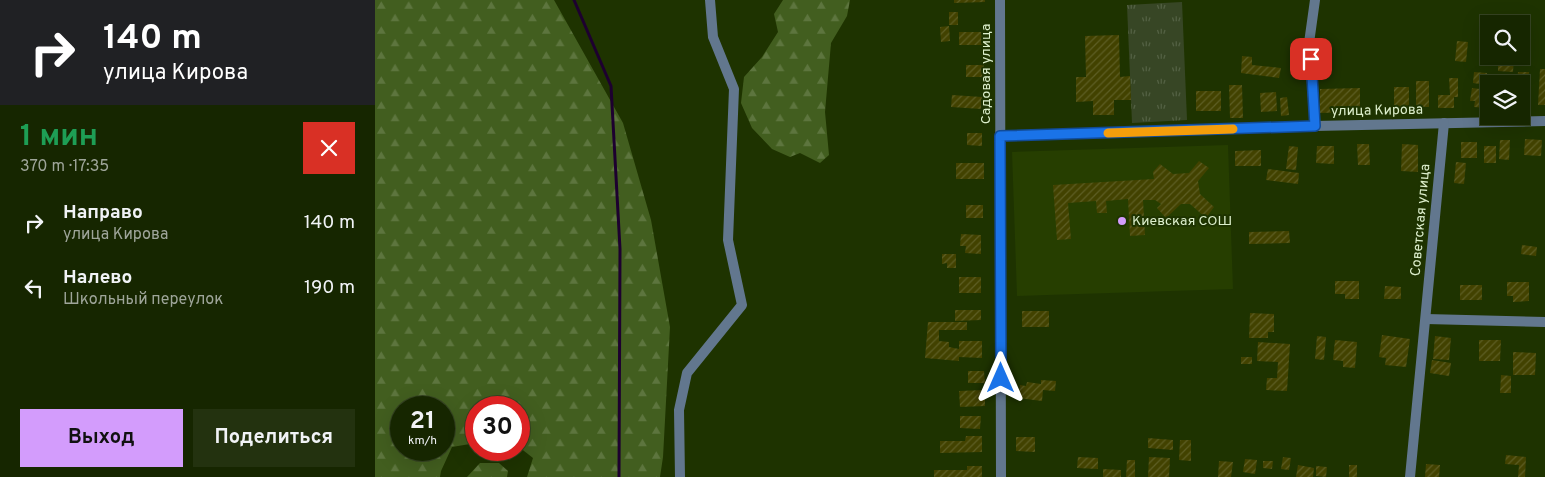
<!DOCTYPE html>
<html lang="ru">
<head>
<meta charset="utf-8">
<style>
	:root { --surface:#162600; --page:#23320f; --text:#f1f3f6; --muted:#9ea599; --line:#354322; --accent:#d39cfc }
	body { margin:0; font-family:Overpass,sans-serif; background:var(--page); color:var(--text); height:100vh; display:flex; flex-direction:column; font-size:19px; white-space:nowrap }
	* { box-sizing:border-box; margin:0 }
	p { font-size:16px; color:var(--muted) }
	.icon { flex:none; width:28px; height:28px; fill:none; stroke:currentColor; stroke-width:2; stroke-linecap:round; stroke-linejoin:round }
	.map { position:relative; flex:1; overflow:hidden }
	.side { display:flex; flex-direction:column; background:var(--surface); width:375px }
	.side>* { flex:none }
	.top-card { background:#202124; color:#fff; overflow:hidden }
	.buttons { position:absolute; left:1105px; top:15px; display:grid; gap:10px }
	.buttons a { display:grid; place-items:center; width:50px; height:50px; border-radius:0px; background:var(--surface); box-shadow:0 5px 20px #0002,0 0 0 1px var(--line); font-size:25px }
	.speed { position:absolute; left:15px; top:396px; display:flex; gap:10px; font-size:25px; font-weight:700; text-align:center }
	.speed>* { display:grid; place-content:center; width:65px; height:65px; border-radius:50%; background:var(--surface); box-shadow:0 5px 20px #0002,0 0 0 1px var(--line); line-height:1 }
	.speed small { font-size:12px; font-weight:400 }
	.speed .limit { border:8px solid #d22; background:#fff; color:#111 }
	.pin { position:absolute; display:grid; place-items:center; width:42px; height:42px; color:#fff; margin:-21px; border-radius:10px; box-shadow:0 2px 8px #0006 }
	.me { position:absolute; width:55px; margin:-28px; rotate:0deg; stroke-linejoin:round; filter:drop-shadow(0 0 4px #0008) }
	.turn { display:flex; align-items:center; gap:18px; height:105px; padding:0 20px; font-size:22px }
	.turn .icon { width:65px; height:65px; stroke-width:2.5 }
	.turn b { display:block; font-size:35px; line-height:42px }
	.round { display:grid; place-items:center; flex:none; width:52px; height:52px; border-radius:0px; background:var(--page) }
	.headline { display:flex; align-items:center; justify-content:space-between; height:85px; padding:0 20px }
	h1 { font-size:30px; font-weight:700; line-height:38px; color:#1e9e55 }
	.primary-button { display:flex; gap:10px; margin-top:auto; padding:10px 20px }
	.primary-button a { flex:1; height:58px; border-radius:0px; background:var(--accent); color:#111; font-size:20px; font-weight:700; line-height:58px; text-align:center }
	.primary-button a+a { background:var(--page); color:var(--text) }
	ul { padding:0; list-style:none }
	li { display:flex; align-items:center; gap:15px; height:65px; padding:0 20px }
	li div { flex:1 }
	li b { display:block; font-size:19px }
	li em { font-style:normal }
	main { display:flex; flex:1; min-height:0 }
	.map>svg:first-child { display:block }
</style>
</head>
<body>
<main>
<section class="side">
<div class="top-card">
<div class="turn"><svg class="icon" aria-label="right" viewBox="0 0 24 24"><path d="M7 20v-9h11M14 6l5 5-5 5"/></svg><div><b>140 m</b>улица Кирова</div></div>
</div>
<div class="headline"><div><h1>1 мин</h1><p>370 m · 17:35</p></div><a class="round" style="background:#d93025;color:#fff"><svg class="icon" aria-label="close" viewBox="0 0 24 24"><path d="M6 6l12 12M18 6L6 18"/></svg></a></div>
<ul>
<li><svg class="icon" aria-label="right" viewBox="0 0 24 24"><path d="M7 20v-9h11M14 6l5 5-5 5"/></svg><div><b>Направо</b><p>улица Кирова</p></div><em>140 m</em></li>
<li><svg class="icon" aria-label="left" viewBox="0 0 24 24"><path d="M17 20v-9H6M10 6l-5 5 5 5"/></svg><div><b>Налево</b><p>Школьный переулок</p></div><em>190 m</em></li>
</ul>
<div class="primary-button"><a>Выход</a><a>Поделиться</a></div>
</section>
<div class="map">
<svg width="1170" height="477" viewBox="0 0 1170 477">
	<defs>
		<pattern id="grass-tufts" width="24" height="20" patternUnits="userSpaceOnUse" patternTransform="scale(1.25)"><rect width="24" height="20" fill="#374625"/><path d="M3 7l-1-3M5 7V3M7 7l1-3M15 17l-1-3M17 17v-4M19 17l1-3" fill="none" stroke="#536143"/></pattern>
		<pattern id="forest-firs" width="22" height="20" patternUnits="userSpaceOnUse" patternTransform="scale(1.25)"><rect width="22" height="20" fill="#425e1f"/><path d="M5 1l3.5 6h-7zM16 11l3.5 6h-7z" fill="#5d753e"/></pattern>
		<pattern id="building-hatch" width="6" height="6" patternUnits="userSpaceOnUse" patternTransform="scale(1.25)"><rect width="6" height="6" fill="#424200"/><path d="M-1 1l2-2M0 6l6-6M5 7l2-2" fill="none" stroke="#5d5e24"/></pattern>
	</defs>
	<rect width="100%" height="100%" fill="#1e3300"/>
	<path fill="#263e00" d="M853 145 858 289 642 296 637 152Z"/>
	<path fill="url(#grass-tufts)" d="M807 2 812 120 757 123 752 5Z"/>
	<g fill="url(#forest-firs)" fill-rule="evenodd">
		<path d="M0 0H179L248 123 276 220 295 327 288 457 285 477H152L158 458 144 447V408H101V443L77 447 66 471 65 477H0ZM26 408H69V450H26Z"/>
		<path d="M408 0H475L472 16 456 43 450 112 454 155 445 163 425 153 415 157 397 149 377 128 366 103 369 77 387 57 403 32 399 14Z"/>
		<path d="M105 463H124L133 471 132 477H92Z"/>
	</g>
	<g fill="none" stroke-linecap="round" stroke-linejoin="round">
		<path stroke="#1d002f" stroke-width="3" d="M199 0 236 86 245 249 244 477"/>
	</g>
	<g fill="url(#building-hatch)">
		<path d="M579 0H610V2L579 3Z"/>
		<rect x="574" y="12" width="9" height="13"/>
		<path d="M574 26 575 41 566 42 565 27Z"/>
		<path d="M584 32H609L610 45H584Z"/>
		<path d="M744 35 745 77 755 76 756 100H739V115H718V101L701 102V77H711L710 36Z"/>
		<path d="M1082 41 1093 42 1091 62 1080 61Z"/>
		<path d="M867 56 877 57V65L906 68 904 78 866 73Z"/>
		<path d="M1123 58H1139L1138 72 1123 71Z"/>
		<rect x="591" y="65" width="18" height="12"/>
		<path d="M1165 69H1170V105H1163Z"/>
		<path d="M1099 72 1112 73 1111 85 1098 83Z"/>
		<path d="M1143 72H1154L1153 89H1146V84H1142Z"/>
		<rect x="1124" y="74" width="16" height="10"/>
		<path d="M1074 78H1083V97H1079V108H1063V95H1075Z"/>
		<rect x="1041" y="81" width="13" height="26"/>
		<path d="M854 85H867L868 118H855Z"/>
		<rect x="1019" y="87" width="15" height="22"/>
		<path d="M985 88V112L945 113V89Z"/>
		<path d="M1097 88 1113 90 1111 108 1099 107 1100 101H1095Z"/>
		<rect x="821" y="91" width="25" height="20"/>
		<path d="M901 92 902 111 886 112 885 93Z"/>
		<path d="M577 95 607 97 606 109 576 107Z"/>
		<path d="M912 97 914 115 906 116 905 98Z"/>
		<path d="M592 133H607V146L592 145Z"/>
		<path d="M1150 139 1167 140 1166 156 1149 155Z"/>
		<path d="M1125 140H1135L1134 160 1124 159Z"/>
		<rect x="1086" y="142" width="16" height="16"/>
		<path d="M982 144H994L995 165H983Z"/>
		<path d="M1027 144 1043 145V172L1026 171Z"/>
		<path d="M914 146 923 147 921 170 911 169Z"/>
		<path d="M942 146H959V164L941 163Z"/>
		<rect x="1109" y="146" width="12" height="17"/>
		<path d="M886 150V166H860V151Z"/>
		<path d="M824 161 834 168 823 181 825 194 839 207 831 218 815 204H806L791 218 782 208 786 204 780 200H768L770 235 755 236 753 199 731 201 732 213H722L721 201 693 203 696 239 682 240 678 185 779 179 778 172 785 164 798 174 814 173Z"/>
		<path d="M1081 162 1091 163 1089 184 1079 183Z"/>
		<rect x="581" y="163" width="28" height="16"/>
		<path d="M893 169 924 173 923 184 891 180Z"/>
		<rect x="591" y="205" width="17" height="13"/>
		<path d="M914 231 915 243 874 244V232Z"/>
		<path d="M586 234 606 235V254L590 253 591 246H585Z"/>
		<path d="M1147 245 1162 247 1161 256 1146 254Z"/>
		<path d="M567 254H581V268H572V263L567 264Z"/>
		<rect x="584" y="277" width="22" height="16"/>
		<path d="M960 281H984V299H970V294H960Z"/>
		<path d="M1132 282H1154V301L1138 302V296H1132Z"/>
		<rect x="1085" y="285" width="22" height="15"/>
		<path d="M1010 286 1026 287V299H1009Z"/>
		<path d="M580 310H606V320L580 321Z"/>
		<rect x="647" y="311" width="27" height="16"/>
		<path d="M875 313 899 314V332H893V338H874Z"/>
		<path d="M553 322H592V330H564V341L574 342V347L584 349V341H607V358L584 357V361L550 358Z"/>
		<path d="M1007 335 1035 339 1031 367 1010 365 1011 358 1004 357Z"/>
		<path d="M942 336 951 337 949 360 940 359Z"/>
		<path d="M1060 336 1076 338 1074 360 1058 359Z"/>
		<path d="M960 340 982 342 980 368 968 367V361L958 360Z"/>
		<path d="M1104 340H1126L1125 361H1104Z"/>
		<path d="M883 342 915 344 912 391 891 390 892 378H902L903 362 882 361Z"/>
		<path d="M1138 352 1161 353 1160 375H1138Z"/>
		<rect x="866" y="357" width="11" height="7"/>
		<path d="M1057 360 1076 363 1074 376 1055 373Z"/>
		<path d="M593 371H609L610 383H593Z"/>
		<path d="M1126 375 1136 376V393H1125Z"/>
		<path d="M666 380 681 381 680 391 668 390 667 401 643 398 645 385 651 386 652 382 666 384Z"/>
		<path d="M610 390V406L585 407 584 391Z"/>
		<path d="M585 416H606L605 429 585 428Z"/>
		<path d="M591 436H607V452L565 453V441H590Z"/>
		<path d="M641 437H660V452L641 451Z"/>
		<path d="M773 438 798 440V450L773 448Z"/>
		<path d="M805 440H816V461L804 460Z"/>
		<path d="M1131 455 1151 457 1150 477H1143L1144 465 1130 464Z"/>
		<path d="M703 457 723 458V469L702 468Z"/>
		<path d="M774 457 795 458 794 477H773Z"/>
		<path d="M908 457 916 458 914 470 906 469Z"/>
		<path d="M870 459 882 460 880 474 868 472Z"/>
		<path d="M752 460H760V477H751Z"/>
		<path d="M844 461 858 462 856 477H843Z"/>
		<path d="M888 461H898L897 469 888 468Z"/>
		<path d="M1051 464 1065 465 1064 477H1050Z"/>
		<path d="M923 465 939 468 938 477H921Z"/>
		<rect x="974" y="465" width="8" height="12"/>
		<path d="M592 466H607V477H559V470H592Z"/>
		<path d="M941 466 952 467 951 477 941 476Z"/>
		<path d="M728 469 746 470V477H728Z"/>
	</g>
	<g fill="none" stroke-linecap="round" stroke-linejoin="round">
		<g stroke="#62778e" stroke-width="10">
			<path d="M625 0 626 477"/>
			<path d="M940 126 934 43 940 0"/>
			<path d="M625 136 940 126 1170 121"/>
			<path d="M1051 319 1170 322"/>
			<path d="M305 477 304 410 312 373 367 305 353 240 359 89 338 37 335 0"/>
			<path d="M1035 477 1069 123"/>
		</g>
	</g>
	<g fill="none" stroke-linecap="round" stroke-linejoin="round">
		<defs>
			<path id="route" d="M626 378 625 136 940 126 936 59"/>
		</defs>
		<use href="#route" stroke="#114b97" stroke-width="12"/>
		<use href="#route" stroke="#1a73e8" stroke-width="9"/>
		<path stroke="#f59e0b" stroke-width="9" d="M733 133 858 129"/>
	</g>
	<circle fill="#d39cfc" stroke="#1e3300" stroke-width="2" cx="747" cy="221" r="5"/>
	<g text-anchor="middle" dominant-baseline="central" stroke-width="4" stroke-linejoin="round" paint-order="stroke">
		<g font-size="14" fill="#dceecb" stroke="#1e3300">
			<text transform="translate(611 74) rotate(-90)">Садовая улица</text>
			<text transform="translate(1002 111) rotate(-1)">улица Кирова</text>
			<text transform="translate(1046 220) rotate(-85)">Советская улица</text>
		</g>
		<g font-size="14" fill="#dceecb" stroke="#1e3300" text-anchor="start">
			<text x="757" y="221">Киевская СОШ</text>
		</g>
	</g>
</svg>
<div class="buttons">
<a><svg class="icon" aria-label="search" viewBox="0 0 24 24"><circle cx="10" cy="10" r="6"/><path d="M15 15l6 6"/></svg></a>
<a><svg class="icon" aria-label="layers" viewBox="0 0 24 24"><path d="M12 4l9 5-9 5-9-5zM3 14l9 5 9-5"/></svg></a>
</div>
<div class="speed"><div>21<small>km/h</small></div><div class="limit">30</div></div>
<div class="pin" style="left:936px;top:59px;background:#d93025"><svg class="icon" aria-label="arrive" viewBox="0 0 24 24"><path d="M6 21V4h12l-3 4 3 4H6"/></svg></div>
<svg class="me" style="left:626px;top:378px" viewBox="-20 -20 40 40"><path d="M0-17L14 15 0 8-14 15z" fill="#1a73e8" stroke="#fff" stroke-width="4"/></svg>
</div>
</main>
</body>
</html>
